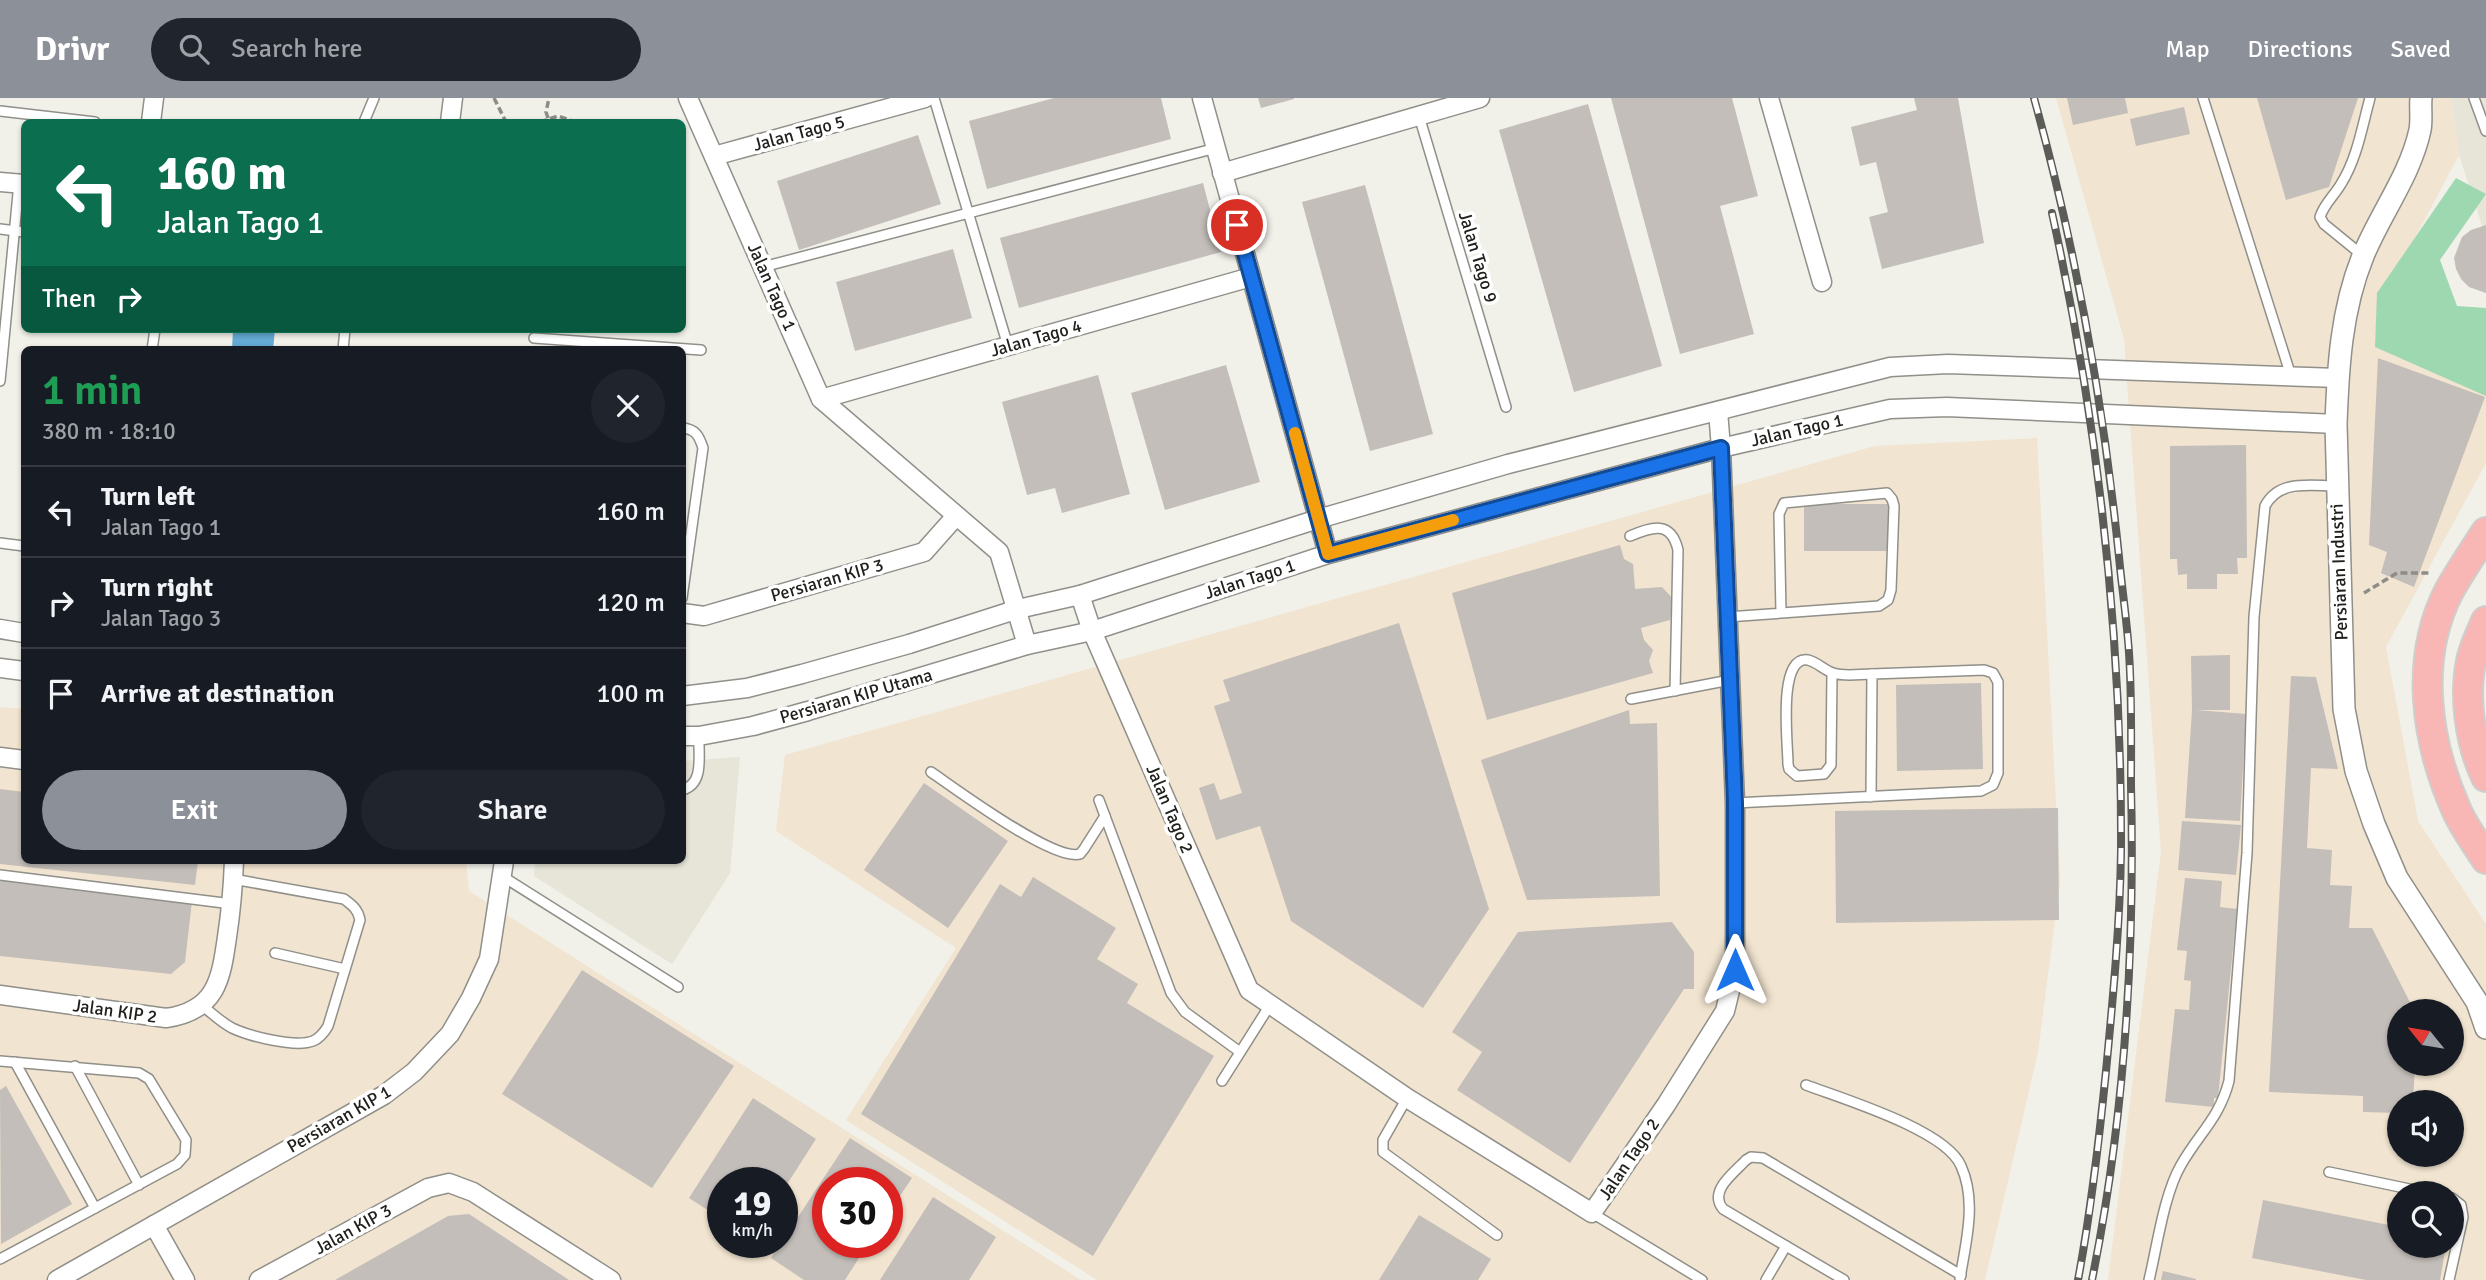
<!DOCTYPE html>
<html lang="en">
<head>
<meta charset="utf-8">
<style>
	:root { --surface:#171b24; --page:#20242c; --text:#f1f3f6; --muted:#9ea1a6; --line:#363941; --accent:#8c9099 }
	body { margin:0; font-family:Signika,sans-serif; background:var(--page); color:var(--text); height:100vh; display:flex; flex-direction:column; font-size:26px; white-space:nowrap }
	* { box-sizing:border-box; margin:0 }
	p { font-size:23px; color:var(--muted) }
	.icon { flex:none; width:38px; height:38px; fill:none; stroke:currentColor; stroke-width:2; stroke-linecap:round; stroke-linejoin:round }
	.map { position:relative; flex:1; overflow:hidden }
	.panel { position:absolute; left:21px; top:248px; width:665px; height:518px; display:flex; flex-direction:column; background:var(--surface); border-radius:10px; box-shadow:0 2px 5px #0004 }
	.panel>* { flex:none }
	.guide { position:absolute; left:21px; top:21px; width:665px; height:214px; border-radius:10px; box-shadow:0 2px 5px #0004; background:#0b6e4f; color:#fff; overflow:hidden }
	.needle { width:46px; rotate:300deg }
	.controls { position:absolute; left:2387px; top:901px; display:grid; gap:14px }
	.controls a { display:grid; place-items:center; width:77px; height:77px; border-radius:50%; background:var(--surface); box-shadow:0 2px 5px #0004; font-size:35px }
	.speed { position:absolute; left:707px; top:1069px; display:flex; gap:14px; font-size:35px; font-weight:700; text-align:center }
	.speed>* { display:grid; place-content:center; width:91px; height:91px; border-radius:50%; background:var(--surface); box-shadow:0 2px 5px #0004; line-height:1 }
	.speed small { font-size:18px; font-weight:400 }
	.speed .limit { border:10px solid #d22; background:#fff; color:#111 }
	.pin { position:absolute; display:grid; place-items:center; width:60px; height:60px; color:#fff; margin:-30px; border:4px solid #fff; border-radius:50%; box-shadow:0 2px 7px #0007 }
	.me { position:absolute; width:77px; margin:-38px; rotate:0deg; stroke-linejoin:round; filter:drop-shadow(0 0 5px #0008) }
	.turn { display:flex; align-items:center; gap:24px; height:147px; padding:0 21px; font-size:32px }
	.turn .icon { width:91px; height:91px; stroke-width:2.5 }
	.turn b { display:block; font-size:49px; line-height:60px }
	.then { display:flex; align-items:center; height:66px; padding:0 21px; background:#0003; gap:14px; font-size:26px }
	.round { display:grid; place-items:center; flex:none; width:74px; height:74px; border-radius:37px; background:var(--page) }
	.headline { display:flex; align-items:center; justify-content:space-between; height:119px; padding:0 21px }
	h1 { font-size:42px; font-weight:600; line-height:52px; color:#1e9e55 }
	.button { display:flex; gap:14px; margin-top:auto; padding:14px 21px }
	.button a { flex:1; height:80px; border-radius:42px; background:var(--accent); color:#fff; font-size:28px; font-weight:600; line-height:80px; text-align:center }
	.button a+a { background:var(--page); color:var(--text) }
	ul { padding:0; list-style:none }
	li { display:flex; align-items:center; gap:21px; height:91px; padding:0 21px; border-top:2px solid var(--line) }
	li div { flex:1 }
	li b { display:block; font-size:26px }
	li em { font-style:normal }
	header { display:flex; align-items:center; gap:42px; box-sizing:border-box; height:98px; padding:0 35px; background:var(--accent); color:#fff }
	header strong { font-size:33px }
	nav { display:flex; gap:38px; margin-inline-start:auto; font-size:24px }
	.search { width:490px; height:63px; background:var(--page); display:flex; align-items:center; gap:18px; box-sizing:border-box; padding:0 24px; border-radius:38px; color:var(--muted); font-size:26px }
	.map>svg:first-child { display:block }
</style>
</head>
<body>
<header>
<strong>Drivr</strong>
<div class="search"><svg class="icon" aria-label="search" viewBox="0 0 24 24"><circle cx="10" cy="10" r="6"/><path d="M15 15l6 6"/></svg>Search here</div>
<nav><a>Map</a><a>Directions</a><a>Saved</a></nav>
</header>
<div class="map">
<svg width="2486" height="1182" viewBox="0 0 2486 1182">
	<rect width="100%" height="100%" fill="#f1f0e9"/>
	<g fill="#e7e5d7">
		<path d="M2451 0H2486V140L2459 57Z"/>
		<path d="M740 659 730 775 672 866 534 778 535 763H682L683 663Z"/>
	</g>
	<g fill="#f1e4d0" fill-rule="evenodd">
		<path d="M2056 0H2451L2459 57 2384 198 2486 256V365L2386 549 2418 723 2486 826V1182H2108L2161 754 2124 241ZM2399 914H2452V966H2399ZM2399 1004H2452V1057H2399ZM2399 1096H2452V1148H2399Z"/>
		<path d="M2037 340 2060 784 2038 954 1985 1182H1097L846 1022 956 850 776 733 785 657 1875 348Z"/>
		<path d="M0 609 24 611V763H466L469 793 1081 1182H0ZM723 1085H782V1144H723ZM828 1085H887V1144H828Z"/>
	</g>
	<path fill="#9ed8b0" d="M2456 80 2486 96 2440 162 2457 208 2486 210V298L2375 249 2377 195Z"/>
	<path fill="#63aad4" d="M233 231H275L273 252H232Z"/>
	<g fill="#c3beb9">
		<path d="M1054 0H1161L1171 41 987 91 969 23Z"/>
		<path d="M1258 0H1294V1L1261 10Z"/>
		<path d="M1611 0H1732L1758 98 1720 108 1754 236 1680 256Z"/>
		<path d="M1914 0H1958L1984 145 1882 171 1869 119 1888 114 1876 64 1860 68 1851 29 1917 12Z"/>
		<path d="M2067 0H2125L2128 15 2073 27Z"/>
		<path d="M2257 0H2358L2329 89 2286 102Z"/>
		<path d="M1588 6 1662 268 1574 294 1499 32Z"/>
		<path d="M2184 9 2190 36 2136 48 2130 21Z"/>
		<path d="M918 37 941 106 799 152 777 83Z"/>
		<path d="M1203 85 1221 154 1019 210 1000 140Z"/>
		<path d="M1365 87 1433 336 1370 353 1302 104Z"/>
		<path d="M2486 127V195L2469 189 2461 181 2456 171 2454 160 2462 139 2471 132Z"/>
		<path d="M953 151 972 220 855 253 836 184Z"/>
		<path d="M2378 260 2485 299 2414 489 2381 475 2387 454 2369 447Z"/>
		<path d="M1226 267 1260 384 1165 412 1131 295Z"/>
		<path d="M1098 277 1130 396 1062 415 1055 390 1027 397 1002 304Z"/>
		<path d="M2246 347 2247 460H2237L2238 476H2217V491H2187V476L2178 477 2177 461H2170V348Z"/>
		<rect x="1804" y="406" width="88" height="47"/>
		<path d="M1620 447 1624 461 1633 466 1635 491 1662 489 1674 502 1670 522 1641 530 1644 542 1653 552 1649 563 1653 575 1487 622 1452 495Z"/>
		<path d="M1399 525 1489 811 1423 910 1291 823 1260 728 1216 742 1199 690 1214 685 1220 702 1242 695 1214 608 1230 603 1223 582Z"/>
		<path d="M2230 557V612H2196L2246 616 2240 723 2185 720 2192 612 2191 558Z"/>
		<path d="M2291 578 2316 579 2338 671 2311 670 2307 750 2332 752 2330 787 2352 788 2349 830H2372L2415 914H2399V966H2415L2413 1004H2399V1015L2363 1014V998L2269 994Z"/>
		<path d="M1981 585 1983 671 1897 673 1896 587Z"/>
		<path d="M1629 612 1630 626 1657 625 1660 798 1527 802 1481 662Z"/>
		<path d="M924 685 1008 743 948 830 864 772Z"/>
		<path d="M0 691 24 694V763H198L195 787 0 766Z"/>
		<path d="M2058 710 2059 822 1836 825 1835 713Z"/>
		<path d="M2182 723 2241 727 2236 777 2178 772Z"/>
		<path d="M1033 779 1116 830 1097 861 1138 886 1127 905 1214 958 1093 1158 861 1016 1000 786 1021 799Z"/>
		<path d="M2185 780 2222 783 2220 809 2237 811 2218 1000H2214V1009L2165 1004 2175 911 2189 912 2191 883 2184 882 2187 853 2177 852Z"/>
		<path d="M0 782 192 803 185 864 171 876 0 858Z"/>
		<path d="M1672 824 1694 854V891H1684L1570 1065 1457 992 1482 954 1452 934 1518 834Z"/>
		<path d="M582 872 734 968 652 1090 502 996Z"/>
		<path d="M6 988 72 1106 1 1146 0 992Z"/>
		<path d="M753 1000 816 1041 782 1094V1085H723V1122L689 1100Z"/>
		<path d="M850 1040 912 1080 887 1117V1085H828V1144H869L845 1182H804L771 1160Z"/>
		<path d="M933 1099 996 1139 969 1182H880Z"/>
		<path d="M2263 1102 2399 1129V1148H2446L2440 1182H2366L2252 1160Z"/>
		<path d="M469 1116 569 1182H335L448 1118Z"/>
		<path d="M1419 1117 1491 1161 1478 1182H1379Z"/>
		<path d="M2163 1173 2196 1181V1182H2161Z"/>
	</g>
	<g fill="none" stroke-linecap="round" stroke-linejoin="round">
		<defs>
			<g id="service">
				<path d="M934 0 1008 248"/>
				<path d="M2203 0 2291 278"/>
				<path d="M2474 0 2486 33"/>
				<path d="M0 13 95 24"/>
				<path d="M1419 18 1506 309"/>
				<path d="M364 24 374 0"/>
				<path d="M0 131 24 134"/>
				<path d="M2362 157 2324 126 2320 119C2324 106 2334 98 2341 86 2357 61 2362 29 2370 0"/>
				<path d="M763 169 1216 50"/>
				<path d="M534 240 701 252"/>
				<path d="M152 252 155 231"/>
				<path d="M343 252 345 231"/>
				<path d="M0 283 19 85"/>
				<path d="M682 330C696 331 699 338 703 350L682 500"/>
				<path d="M1630 438C1652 429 1671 422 1678 452L1675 593"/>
				<path d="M0 445 24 448"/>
				<path d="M1727 519 1879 508 1888 502 1891 492 1894 408 1892 401 1887 395 1784 405 1779 416 1781 515"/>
				<path d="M1832 575 1831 667 1824 676 1797 678 1789 671 1788 666C1788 646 1777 557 1808 562 1817 564 1824 572 1833 575 1845 579 1860 576 1872 576"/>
				<path d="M1631 601 1730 582"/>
				<path d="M931 674C956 691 1054 764 1080 756L1084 751 1105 718"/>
				<path d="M682 692C705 686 698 657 699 638"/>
				<path d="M1099 702 1171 895 1185 914 1240 954"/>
				<path d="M1735 705 1981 693 1993 687 1998 675V584L1993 575 1984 572 1872 576 1871 699"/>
				<path d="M0 777 232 806"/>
				<path d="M502 778 678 889"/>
				<path d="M275 855 345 871"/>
				<path d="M202 907C211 915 221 924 232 930 249 938 295 950 313 943 320 940 324 935 328 928L360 822C358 811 352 807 344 801L233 781"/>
				<path d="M0 963 139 975 149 981 186 1042 185 1057 177 1066 0 1161"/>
				<path d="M15 964 95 1110"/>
				<path d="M75 968 139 1087"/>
				<path d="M1222 983 1270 907"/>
				<path d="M1806 987C1843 1001 1946 1032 1961 1068 1977 1103 1966 1144 1960 1180"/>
				<path d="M1407 1000 1383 1042V1054L1497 1137"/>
				<path d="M2329 1074 2433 1096"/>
				<path d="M1592 1115 1702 1182"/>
				<path d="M1766 1182 1786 1148"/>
				<path d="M1844 1182 1723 1111C1708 1093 1734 1075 1746 1062L1751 1059 1763 1060 1961 1177"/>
				<path d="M2149 1182C2157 1149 2164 1096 2181 1067 2199 1035 2219 1021 2229 983L2247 755 2254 519 2265 408C2279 381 2310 388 2336 388"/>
				<path d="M2449 1182 2463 1119 2461 1107 2452 1100"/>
			</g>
			<g id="minor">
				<path d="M688 0 821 301 999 454 1027 547"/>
				<path d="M1202 0 1328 456"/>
				<path d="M1769 0 1822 184"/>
				<path d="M151 24 154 0"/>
				<path d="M450 24 453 0"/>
				<path d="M714 58 925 0"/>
				<path d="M1222 75 1480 0"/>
				<path d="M0 84 24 86"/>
				<path d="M821 301 1251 179"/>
				<path d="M1080 497 1092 533 1249 892 1407 1000 1592 1115 1666 1007 1725 913 1735 872V705L1721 350 1718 313"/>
				<path d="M682 515 704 518 924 454 956 418"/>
				<path d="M0 531 24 535"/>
				<path d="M0 570 24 573"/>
				<path d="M682 598 747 590 802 576 909 546 1018 511 1080 497 1318 421 1508 366 1890 269 1948 266 2338 280"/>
				<path d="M682 638H699L753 628 808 613 1027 547 1092 533 1328 456 1721 350 1890 311 1947 309 2336 326"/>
				<path d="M0 659 24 662"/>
				<path d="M0 897 166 920C216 913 221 882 227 839 231 813 233 789 234 763"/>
				<path d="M154 1127 185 1182"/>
				<path d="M57 1182 384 997 414 974 450 936 471 900 489 861 504 763"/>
				<path d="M259 1182 428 1090 449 1085 473 1094 611 1182"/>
			</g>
			<path id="tertiary" d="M2421 0C2420 10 2422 22 2420 32 2410 78 2380 116 2363 158 2341 212 2338 270 2336 326L2344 611 2356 673 2374 726 2397 780 2477 904 2486 930"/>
			<g id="trunk">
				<path d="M2486 434C2474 453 2460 473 2449 493 2414 561 2426 643 2456 711 2463 728 2476 745 2486 761"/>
				<path d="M2486 523C2481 535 2475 547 2472 559 2463 597 2470 645 2486 679"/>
			</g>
		</defs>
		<use href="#service" stroke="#908f89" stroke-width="12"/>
		<use href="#minor" stroke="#908f89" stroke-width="21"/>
		<use href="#tertiary" stroke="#908f89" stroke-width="24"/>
		<use href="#trunk" stroke="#cececd" stroke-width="32"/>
		<g stroke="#8d8c87" stroke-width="3.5" stroke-dasharray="7 3.5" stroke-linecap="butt">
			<path d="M494 0 506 24"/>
			<path d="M548 20 546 14 549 0"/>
			<path d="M540 24 558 18 575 24"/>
			<path d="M2364 495 2397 475H2431"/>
		</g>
		<use href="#service" stroke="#fff" stroke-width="9"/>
		<use href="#minor" stroke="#fff" stroke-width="18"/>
		<use href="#tertiary" stroke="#fff" stroke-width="21"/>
		<use href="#trunk" stroke="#f8b6b4" stroke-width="28"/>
		<defs>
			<g id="rail">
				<path d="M2034 0C2076 151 2103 303 2119 459 2122 491 2127 523 2129 555 2132 599 2131 643 2131 687 2135 852 2125 1019 2092 1182"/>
				<path d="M2052 115C2098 324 2122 539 2121 753 2120 826 2113 900 2106 973 2099 1043 2091 1113 2078 1182"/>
			</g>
		</defs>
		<use href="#rail" stroke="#5b5b57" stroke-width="8"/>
		<use href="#rail" stroke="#fff" stroke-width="5" stroke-dasharray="16" stroke-linecap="butt"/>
	</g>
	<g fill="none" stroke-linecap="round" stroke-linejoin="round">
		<defs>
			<path id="route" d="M1237 127 1328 456 1721 350 1735 705V872"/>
		</defs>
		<use href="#route" stroke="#114b97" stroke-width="18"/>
		<use href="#route" stroke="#1a73e8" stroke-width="12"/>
		<path stroke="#f59e0b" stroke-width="12" d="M1295 335 1328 456 1453 422"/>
	</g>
	<g text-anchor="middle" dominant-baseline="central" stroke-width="7" stroke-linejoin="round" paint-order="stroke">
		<g font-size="18" fill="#20201d" stroke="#fff">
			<text transform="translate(799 35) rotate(-15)">Jalan Tago 5</text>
			<text transform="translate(1478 159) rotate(73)">Jalan Tago 9</text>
			<text transform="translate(772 189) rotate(66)">Jalan Tago 1</text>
			<text transform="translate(1036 240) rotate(-16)">Jalan Tago 4</text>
			<text transform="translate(1797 332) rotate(-13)">Jalan Tago 1</text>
			<text transform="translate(2339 474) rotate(-92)">Persiaran Industri</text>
			<text transform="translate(1250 481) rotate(-18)">Jalan Tago 1</text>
			<text transform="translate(827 482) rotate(-16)">Persiaran KIP 3</text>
			<text transform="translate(856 598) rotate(-16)">Persiaran KIP Utama</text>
			<text transform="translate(1170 711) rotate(67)">Jalan Tago 2</text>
			<text transform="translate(115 913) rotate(8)">Jalan KIP 2</text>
			<text transform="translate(339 1021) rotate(-30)">Persiaran KIP 1</text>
			<text transform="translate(1629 1061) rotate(-56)">Jalan Tago 2</text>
			<text transform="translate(353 1131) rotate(-29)">Jalan KIP 3</text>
		</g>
	</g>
</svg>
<div class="controls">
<a><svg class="needle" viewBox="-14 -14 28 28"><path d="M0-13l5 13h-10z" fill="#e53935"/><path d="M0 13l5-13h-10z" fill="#9ea1a6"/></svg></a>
<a><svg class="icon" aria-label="sound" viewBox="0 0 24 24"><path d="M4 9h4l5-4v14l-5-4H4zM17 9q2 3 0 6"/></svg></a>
<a><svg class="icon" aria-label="search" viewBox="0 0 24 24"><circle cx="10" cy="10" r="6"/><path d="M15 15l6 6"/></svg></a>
</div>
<div class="speed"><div>19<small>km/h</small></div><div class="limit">30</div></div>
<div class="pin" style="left:1237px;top:127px;background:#d93025"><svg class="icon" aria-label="arrive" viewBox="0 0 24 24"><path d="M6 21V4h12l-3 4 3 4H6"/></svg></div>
<svg class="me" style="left:1735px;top:872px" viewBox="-20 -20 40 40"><path d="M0-17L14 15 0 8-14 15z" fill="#1a73e8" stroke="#fff" stroke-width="4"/></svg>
<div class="guide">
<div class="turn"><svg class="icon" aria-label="left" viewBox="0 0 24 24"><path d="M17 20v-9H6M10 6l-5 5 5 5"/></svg><div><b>160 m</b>Jalan Tago 1</div></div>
<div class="then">Then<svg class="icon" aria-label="right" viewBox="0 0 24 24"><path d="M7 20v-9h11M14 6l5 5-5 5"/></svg></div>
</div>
<section class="panel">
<div class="headline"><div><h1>1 min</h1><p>380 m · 18:10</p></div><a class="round"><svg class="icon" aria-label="close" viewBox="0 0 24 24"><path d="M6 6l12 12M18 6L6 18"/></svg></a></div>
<ul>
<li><svg class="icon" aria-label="left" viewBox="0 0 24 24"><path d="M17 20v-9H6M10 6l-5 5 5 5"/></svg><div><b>Turn left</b><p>Jalan Tago 1</p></div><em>160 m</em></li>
<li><svg class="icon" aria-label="right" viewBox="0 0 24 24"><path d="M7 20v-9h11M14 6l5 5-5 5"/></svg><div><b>Turn right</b><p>Jalan Tago 3</p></div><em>120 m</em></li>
<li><svg class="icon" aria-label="arrive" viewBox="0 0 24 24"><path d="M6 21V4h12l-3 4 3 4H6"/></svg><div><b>Arrive at destination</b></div><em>100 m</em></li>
</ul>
<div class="button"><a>Exit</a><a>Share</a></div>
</section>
</div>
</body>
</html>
